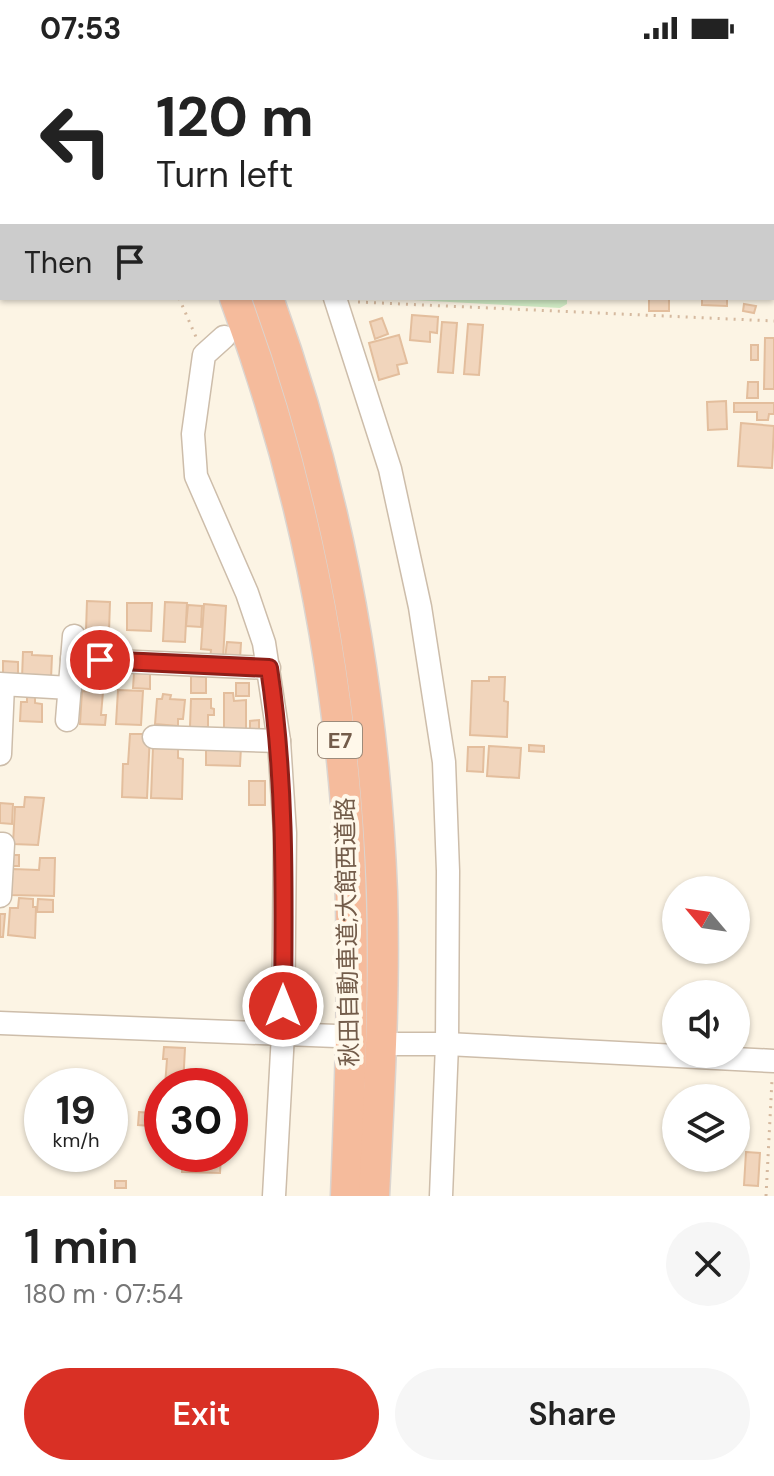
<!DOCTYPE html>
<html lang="en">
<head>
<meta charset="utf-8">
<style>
	:root { --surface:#fff; --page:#f6f6f6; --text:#222; --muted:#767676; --accent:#d93025 }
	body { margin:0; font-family:"DM Sans","Noto Sans JP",sans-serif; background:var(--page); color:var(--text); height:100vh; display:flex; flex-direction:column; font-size:30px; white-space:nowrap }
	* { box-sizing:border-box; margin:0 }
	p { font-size:26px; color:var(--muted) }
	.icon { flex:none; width:44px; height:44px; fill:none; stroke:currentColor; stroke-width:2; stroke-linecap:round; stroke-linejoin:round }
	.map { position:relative; height:1140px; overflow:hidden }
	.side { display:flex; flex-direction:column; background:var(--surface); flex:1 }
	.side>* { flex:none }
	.top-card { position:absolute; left:0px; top:0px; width:774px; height:244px; box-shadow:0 2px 6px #0004; background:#fff; color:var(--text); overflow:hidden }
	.needle { width:52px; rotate:299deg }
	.buttons { position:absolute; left:662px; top:820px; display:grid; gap:16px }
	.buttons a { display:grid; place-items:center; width:88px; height:88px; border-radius:50%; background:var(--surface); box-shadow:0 2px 6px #0004; font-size:40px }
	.speed { position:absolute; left:24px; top:1012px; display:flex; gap:16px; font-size:40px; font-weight:700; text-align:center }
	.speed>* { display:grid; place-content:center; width:104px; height:104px; border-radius:50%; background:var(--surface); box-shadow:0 2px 6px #0004; line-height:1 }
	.speed small { font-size:20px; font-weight:400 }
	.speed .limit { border:12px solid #d22; background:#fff; color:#111 }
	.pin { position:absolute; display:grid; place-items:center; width:68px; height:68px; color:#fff; margin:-34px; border:4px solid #fff; border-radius:50%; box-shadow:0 2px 8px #0007 }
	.me { position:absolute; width:88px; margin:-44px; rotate:0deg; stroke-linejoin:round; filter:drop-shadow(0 0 6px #0008) }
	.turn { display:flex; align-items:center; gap:28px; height:168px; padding:0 24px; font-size:36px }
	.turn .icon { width:104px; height:104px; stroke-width:2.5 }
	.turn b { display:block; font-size:56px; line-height:68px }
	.then { display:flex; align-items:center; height:76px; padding:0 24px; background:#0003; gap:16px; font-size:30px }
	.round { display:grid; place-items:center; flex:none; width:84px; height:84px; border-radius:42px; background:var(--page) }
	.head { display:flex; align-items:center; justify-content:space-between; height:136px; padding:0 24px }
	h1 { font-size:48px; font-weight:600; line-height:60px }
	.primary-button { display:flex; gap:16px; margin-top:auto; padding:16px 24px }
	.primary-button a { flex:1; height:92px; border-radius:48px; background:var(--accent); color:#fff; font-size:32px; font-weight:600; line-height:92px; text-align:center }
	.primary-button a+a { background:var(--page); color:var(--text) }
	.status { display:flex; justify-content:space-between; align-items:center; height:56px; padding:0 40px; background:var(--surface); direction:ltr }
	.status svg { height:22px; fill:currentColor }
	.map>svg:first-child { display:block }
</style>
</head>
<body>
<div class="status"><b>07:53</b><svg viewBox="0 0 49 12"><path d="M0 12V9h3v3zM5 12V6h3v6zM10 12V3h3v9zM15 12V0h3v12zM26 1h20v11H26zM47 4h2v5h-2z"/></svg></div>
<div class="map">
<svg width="774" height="1140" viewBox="0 0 774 1140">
	<rect width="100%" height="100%" fill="#fcf4e4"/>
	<g fill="#cfe9c3">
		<path d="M624 0H774V74L772 2Z"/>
		<path d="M376 242H567V248L560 252Z"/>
	</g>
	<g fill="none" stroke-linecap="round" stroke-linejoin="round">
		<g stroke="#9fc9d6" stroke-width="6">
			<path d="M611 2V0"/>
			<path d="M772 92H774"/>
		</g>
	</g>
	<g fill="#f1d5bc" stroke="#e3be9d" stroke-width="2">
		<path d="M264 0H310L264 2Z"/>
		<rect x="649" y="242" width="20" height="13"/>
		<path d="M702 242H727V250L702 249Z"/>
		<path d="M744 248 756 250 754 257 743 255Z"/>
		<path d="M412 259 438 261 437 277 430 276V286L410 284Z"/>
		<path d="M382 262 388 278 375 283 370 266Z"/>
		<path d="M442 266 457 267 453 317 438 316Z"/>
		<path d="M468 268 483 269 479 319 464 318Z"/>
		<path d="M399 279 407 307 397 309 399 318 379 324 369 287Z"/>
		<path d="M765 282H774V333H764Z"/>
		<rect x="751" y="289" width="7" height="15"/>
		<path d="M748 326H758V342H747Z"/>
		<path d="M726 345 727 373 708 374 707 346Z"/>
		<path d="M734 347H774V358H769L768 364H757V356H734Z"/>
		<path d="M741 367 774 370 772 412 738 410Z"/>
		<path d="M87 545 110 546 109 576 86 575Z"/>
		<path d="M165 546 187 547 185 586 163 585Z"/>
		<path d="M127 547H152L151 575 127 574Z"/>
		<path d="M204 548 226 550 223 603H210L211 594 201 593Z"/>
		<path d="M188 549 202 550 201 571 186 570Z"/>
		<path d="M227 586 241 587 240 603 225 602Z"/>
		<path d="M23 596H32V599L52 600 51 623 22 622Z"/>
		<path d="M3 605 18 606V620H3Z"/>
		<path d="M134 617H150V633L133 632Z"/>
		<path d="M191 620 206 621V637H191Z"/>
		<path d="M489 621H505L504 645 508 646 507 681 470 679 472 625H489Z"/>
		<rect x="236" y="627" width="13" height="13"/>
		<path d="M118 634 143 635 141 669 116 668Z"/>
		<path d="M82 635 103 636 101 659H106L105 669 80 668Z"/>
		<path d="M224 637H233L234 645 246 644V676H224Z"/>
		<path d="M163 638 171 639 170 643 185 644 183 663H178V670L155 668 157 643H162Z"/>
		<path d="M27 641H35V647L42 648V666L20 665 21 646H27Z"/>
		<path d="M191 643H211V652L214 653V659H208V671H190Z"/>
		<path d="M259 664V675H250V665Z"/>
		<path d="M130 678H150L147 742 122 741 123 708H128Z"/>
		<path d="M529 689 544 690V696L529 695Z"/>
		<path d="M206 690 241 691 240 710 206 709Z"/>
		<path d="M489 690 521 692 519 722 487 720Z"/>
		<path d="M153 691 178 692V702L183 703 182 743 151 742Z"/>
		<path d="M468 691H484L483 716 467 715Z"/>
		<rect x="249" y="725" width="16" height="24"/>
		<path d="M25 741 44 742 38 789 13 788 15 751H24Z"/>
		<path d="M0 747 13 748 12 768 0 767Z"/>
		<rect x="9" y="799" width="10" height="11"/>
		<path d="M40 802H55L54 840 9 839V816H13V813L39 814Z"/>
		<path d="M19 842 33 843V851H36L35 882 8 879 10 852H18Z"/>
		<path d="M38 843 53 844V856H37Z"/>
		<path d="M0 858H5L3 881H0Z"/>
		<path d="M164 991 185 992 183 1030H165L167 1003H163Z"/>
		<path d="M139 1056 151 1057 150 1070 138 1069Z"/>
		<path d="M746 1096 760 1097 758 1130 744 1129Z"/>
		<path d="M182 1098H221L220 1117 182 1116Z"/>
		<rect x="115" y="1125" width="11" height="7"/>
	</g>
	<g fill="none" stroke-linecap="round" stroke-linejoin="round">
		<defs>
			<g id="minor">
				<path d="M340 2V0"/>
				<path d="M335 242 390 413 420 551 444 706 448 815 447 988 441 1140"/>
				<path d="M224 281 204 299 193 378 196 420 247 537 264 587 279 685 285 777 283 978 274 1140"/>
				<path d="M72 603 269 612"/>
				<path d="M0 628 70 632"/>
				<path d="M67 664 74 580"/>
				<path d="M154 681 279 685"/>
				<path d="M0 698 3 629"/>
				<path d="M0 788H3L0 840"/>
				<path d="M0 967 336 980"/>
				<path d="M395 988H447L774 1005"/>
			</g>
			<g id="highway">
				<path d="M124 0 126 2"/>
				<path d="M159 0 160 2"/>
				<path d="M235 242C295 405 332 574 346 748 356 878 351 1010 346 1140"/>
				<path d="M268 242C337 433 374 633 382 836 385 938 379 1039 374 1140"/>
			</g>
		</defs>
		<use href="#minor" stroke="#cdbdaa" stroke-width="25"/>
		<use href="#highway" stroke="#dbd5d0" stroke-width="33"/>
		<g stroke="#d5b99f" stroke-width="3" stroke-dasharray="2 6" stroke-linecap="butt">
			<path d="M66 0 67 2"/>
			<path d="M227 0 228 2"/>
			<path d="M596 2V0"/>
			<path d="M772 105H774"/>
			<path d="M0 229H2"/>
			<path d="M179 242 196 281"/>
			<path d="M358 246 774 265"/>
			<path d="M766 1140 772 1024"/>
		</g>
		<use href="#minor" stroke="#fff" stroke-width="22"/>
		<use href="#highway" stroke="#f5bb9c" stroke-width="30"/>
	</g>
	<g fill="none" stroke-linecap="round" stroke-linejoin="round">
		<defs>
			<path id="route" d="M100 604 269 612C286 724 284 836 283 950"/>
		</defs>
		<use href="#route" stroke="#8d1f18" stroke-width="20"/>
		<use href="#route" stroke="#d93025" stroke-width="14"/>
	</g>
	<g text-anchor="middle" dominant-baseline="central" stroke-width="8" stroke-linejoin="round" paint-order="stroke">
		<rect fill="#fff8ea" stroke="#9d8b7a" stroke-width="2" x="318" y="666" width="44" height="36" rx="6"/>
		<g font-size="22" font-weight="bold" fill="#735c4a">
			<text x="340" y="684">E7</text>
		</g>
		<g font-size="24" fill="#735c4a" stroke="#fff8ea">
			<text transform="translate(347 876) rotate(-91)">秋田自動車道;大館西道路</text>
		</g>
	</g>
</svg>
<div class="buttons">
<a><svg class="needle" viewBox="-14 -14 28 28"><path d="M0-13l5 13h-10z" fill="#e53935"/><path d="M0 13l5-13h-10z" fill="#767676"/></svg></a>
<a><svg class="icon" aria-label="sound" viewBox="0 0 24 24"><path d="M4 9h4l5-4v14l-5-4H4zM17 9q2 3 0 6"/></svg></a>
<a><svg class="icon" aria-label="layers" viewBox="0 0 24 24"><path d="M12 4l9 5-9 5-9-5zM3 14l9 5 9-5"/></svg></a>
</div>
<div class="speed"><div>19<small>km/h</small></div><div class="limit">30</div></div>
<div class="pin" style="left:100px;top:604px;background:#d93025"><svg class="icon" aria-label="arrive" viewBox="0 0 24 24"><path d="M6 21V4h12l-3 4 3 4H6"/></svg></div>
<svg class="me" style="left:283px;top:950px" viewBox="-20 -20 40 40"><circle r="17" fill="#d93025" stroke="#fff" stroke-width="3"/><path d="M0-11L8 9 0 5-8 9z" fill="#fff"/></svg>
<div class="top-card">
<div class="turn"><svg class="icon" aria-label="left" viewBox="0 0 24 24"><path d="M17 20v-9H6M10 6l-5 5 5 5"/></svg><div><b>120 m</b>Turn left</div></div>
<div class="then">Then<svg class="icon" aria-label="arrive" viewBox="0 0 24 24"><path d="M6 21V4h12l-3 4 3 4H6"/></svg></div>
</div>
</div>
<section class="side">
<div class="head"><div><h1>1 min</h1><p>180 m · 07:54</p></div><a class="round"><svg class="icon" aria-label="close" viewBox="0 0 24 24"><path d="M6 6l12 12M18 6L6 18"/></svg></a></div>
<div class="primary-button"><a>Exit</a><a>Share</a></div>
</section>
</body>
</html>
